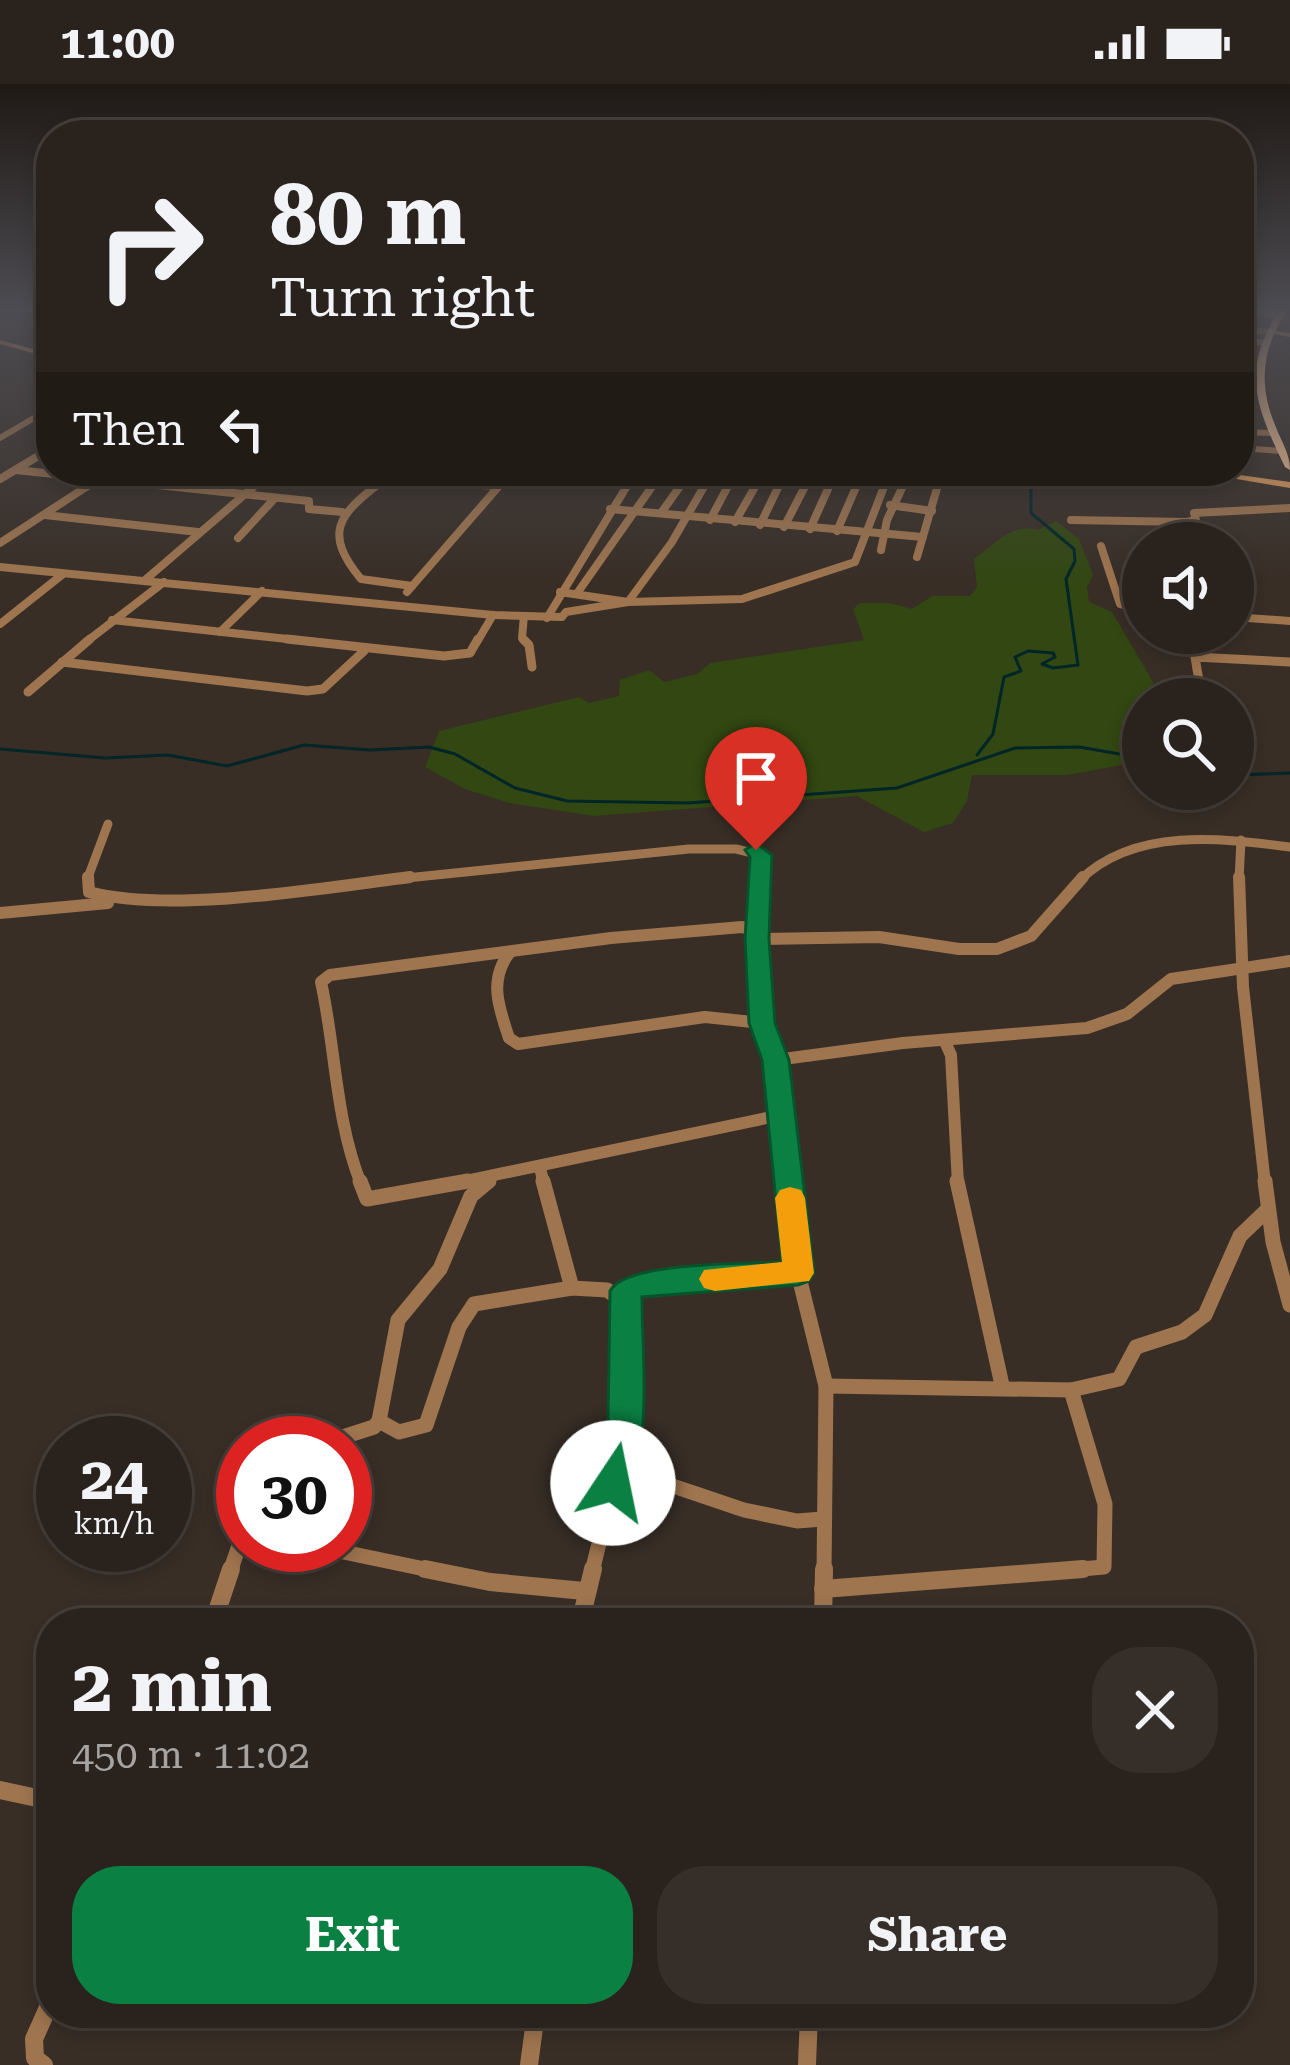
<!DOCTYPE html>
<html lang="en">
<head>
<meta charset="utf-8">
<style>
	:root { --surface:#2a221c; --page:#362f29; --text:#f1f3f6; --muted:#a5a4a3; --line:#463f3b; --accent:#0b8043 }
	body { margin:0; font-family:"Roboto Serif",serif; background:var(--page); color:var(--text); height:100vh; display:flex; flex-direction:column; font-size:45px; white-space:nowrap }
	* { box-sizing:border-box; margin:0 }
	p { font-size:39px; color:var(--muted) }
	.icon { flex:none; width:66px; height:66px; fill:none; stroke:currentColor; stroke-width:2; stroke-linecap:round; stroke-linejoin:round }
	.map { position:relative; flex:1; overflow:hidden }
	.panel { position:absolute; left:36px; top:1524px; width:1218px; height:420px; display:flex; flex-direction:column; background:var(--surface); border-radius:48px; box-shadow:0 6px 18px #0003,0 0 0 3px var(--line) }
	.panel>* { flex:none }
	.banner { position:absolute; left:36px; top:36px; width:1218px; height:366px; border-radius:48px; box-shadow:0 6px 18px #0003,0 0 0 3px var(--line); background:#2a221c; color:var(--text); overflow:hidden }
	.buttons { position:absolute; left:1122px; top:438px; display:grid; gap:24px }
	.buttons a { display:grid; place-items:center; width:132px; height:132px; border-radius:50%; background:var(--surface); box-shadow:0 6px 18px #0003,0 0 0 3px var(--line); font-size:60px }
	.speed { position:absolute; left:36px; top:1332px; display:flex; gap:24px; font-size:60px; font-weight:700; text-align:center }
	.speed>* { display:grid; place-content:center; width:156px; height:156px; border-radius:50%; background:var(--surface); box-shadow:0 6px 18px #0003,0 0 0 3px var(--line); line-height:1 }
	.speed small { font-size:30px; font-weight:400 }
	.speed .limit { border:18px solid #d22; background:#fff; color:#111 }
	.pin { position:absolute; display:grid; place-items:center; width:102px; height:102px; color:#fff; margin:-123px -51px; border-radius:50% 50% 50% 0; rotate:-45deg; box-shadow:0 0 12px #0007 }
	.pin .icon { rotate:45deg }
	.me { position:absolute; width:132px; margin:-66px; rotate:11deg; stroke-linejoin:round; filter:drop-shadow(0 0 9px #0008) }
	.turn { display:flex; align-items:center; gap:42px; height:252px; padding:0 36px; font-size:54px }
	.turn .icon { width:156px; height:156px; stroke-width:2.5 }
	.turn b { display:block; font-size:84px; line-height:102px }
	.then { display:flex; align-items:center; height:114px; padding:0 36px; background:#0003; gap:24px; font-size:45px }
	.round { display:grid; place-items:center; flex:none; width:126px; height:126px; border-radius:48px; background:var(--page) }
	.summary { display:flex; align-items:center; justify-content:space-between; height:204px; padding:0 36px }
	h1 { font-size:72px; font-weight:700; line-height:90px }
	.action { display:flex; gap:24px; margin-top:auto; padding:24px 36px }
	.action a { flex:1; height:138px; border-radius:48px; background:var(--accent); color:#fff; font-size:48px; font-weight:700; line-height:138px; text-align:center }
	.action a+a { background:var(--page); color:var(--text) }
	.status { display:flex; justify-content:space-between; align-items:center; height:84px; padding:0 60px; background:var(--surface); direction:ltr }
	.status svg { height:33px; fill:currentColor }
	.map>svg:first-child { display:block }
</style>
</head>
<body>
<div class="status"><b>11:00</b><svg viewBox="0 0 49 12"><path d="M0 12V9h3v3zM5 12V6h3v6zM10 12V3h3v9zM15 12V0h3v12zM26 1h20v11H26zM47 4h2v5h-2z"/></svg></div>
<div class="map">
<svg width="1290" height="1981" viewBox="0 0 1290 1981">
	<rect width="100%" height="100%" fill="#382e26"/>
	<path fill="#324712" d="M1056 437 1079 455 1093 491 1087 503 1089 518 1112 528 1163 615H1143V677L1068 691H972L967 717 953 739 924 748 857 712 594 732 509 719 465 705 425 683 439 647 579 613 589 619 619 612 620 596 649 586 664 598 697 590 710 579 864 556 853 525 860 519H889L912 525 932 512H970L977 503 974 475C995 460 1011 439 1038 446Z"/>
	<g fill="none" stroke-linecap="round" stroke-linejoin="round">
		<g stroke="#002627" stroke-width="3">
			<path d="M0 665 105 674 168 671 227 682 304 661 370 666 429 663 455 670 515 704 567 717 688 719 897 704 1015 664 1079 663 1143 674"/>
			<path d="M977 671 993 650 1004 593 1021 587 1015 573 1028 567 1053 569 1055 573 1042 580 1053 584 1078 581 1066 495 1075 477 1074 465 1031 429V399L1039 387"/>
			<path d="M1233 691 1290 689"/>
		</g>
		<g stroke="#9f754f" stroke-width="6">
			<path d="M0 224 51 225"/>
			<path d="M1239 226 1278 232"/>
			<path d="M1239 245 1269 248"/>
			<path d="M1239 256 1266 259"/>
			<path d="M1239 348 1273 349"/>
			<path d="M0 354 51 324"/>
			<path d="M1239 364 1282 367"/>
			<path d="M40 371 51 365"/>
		</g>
		<g stroke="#9f754f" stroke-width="8">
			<path d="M16 386 309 417V425L342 428"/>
			<path d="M271 388 498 402"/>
			<path d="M0 395 45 368"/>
			<path d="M381 398C338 431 323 449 361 495L412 502"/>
			<path d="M890 421 932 427"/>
			<path d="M610 425 923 453"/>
			<path d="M661 429 691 387"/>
			<path d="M45 431 198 448"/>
			<path d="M710 436 736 387"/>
			<path d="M1071 436 1187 438 1196 436 1194 429 1290 424"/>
			<path d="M735 438 764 387"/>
			<path d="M760 441 786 387"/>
			<path d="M784 443 813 387"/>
			<path d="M810 445 836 387"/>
			<path d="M837 447 863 387"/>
			<path d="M238 454 275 414"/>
			<path d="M0 459 100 394"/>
			<path d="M1101 462 1120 520 1143 527"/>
			<path d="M881 466 887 436 910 387"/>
			<path d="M917 473 942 387"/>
			<path d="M0 483 493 531 562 533 566 528 628 518 672 458 713 387"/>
			<path d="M145 496 272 387"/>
			<path d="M407 508 512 387"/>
			<path d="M560 508 628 518 742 515 855 478 890 387"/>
			<path d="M578 508 663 387"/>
			<path d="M524 532 522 554 526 558"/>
			<path d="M1233 533 1290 537"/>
			<path d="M547 534 636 387"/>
			<path d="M112 536 315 558"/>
			<path d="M0 540 63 490"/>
			<path d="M220 548 262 507"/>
			<path d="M86 558 164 498"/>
			<path d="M477 558 493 531"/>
		</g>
		<g stroke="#9f754f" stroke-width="9">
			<path d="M287 555 444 572 470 569 478 555"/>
			<path d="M523 555 529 561 532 583"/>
			<path d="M62 578 307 607 323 605 364 567"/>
			<path d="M28 608 90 555"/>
			<path d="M1202 615 1195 573 1290 578"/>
			<path d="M87 796 108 740"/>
			<path d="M387 796 689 765H736L761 771 760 796"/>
			<path d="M1080 796C1135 743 1221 754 1290 763"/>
			<path d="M1239 796 1241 756"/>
		</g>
		<g stroke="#9f754f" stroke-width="12">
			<path d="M88 793 89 808C171 830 323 804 410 793"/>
			<path d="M760 793 757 855 762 939 776 976 789 1100"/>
			<path d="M1239 793 1243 903 1265 1100"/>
			<path d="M0 829 108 819"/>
			<path d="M510 868C488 896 499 924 509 954L518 960 705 933 762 939"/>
			<path d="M945 958 951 971 958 1100"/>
			<path d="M776 976 903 959 1087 944 1127 930 1171 895 1290 877"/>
			<path d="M540 1084 544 1100"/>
			<path d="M361 1100C335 1034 336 966 321 898L330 891 611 854 742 843 753 846 757 855 879 853 959 865H997L1031 852 1083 793"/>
			<path d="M451 1100 781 1031"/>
		</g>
		<g stroke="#9f754f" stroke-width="15">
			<path d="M360 1097 367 1115 468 1097"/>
			<path d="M788 1097 798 1189 826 1302 824 1488"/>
			<path d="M957 1097 1002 1301"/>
			<path d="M1265 1097 1273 1158 1290 1221"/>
			<path d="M572 1204 607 1206 626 1219"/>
			<path d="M826 1302 1071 1306 1105 1420 1104 1483 1045 1488"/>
			<path d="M1071 1306 1119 1295 1136 1263 1182 1248 1205 1231 1240 1152 1265 1128"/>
			<path d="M379 1337 399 1348 426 1341 459 1243 474 1220 572 1204 543 1097"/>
			<path d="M324 1359 374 1343 379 1337 398 1236 440 1185 471 1112 489 1097"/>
			<path d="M605 1429 658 1403 673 1402 744 1426 797 1437 823 1435"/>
			<path d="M310 1461 439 1488"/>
			<path d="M230 1488 243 1450"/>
			<path d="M592 1488 621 1369 626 1207 639 1200 798 1189"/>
		</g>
		<g stroke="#9f754f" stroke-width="18">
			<path d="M425 1485 490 1498 584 1507"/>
			<path d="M823 1505 1083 1485"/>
			<path d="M213 1539 231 1485"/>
			<path d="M580 1539 593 1485"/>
			<path d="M823 1539 824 1485"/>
			<path d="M0 1706 51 1717"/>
			<path d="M44 1981 35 1974 34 1955 51 1917"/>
			<path d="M529 1981 536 1929"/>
			<path d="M807 1981 809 1929"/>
		</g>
		<g fill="#df9c5c" fill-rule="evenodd">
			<path d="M1269 246 1290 249V253L1267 249Z"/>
			<path d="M0 256 51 270V274L0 260Z"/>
			<path d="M1189 387H1211L1290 398V404Z"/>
		</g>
		<path fill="#f7c395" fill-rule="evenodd" d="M1281 224H1289C1263 262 1257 297 1275 341 1281 357 1290 369 1290 386L1285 383C1255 321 1240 285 1281 224Z"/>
	</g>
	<linearGradient id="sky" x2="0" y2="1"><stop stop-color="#1f1915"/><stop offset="0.45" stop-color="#4d4c52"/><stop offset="1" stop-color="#4d4c52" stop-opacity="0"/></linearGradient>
	<rect width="1290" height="501" fill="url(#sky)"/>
	<path fill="#0b8043" stroke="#07532c" stroke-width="3" d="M756 759 772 771 769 855 775 939 789 976 814 1189 809 1197 798 1201 642 1213C642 1276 653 1352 626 1410L613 1415 600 1410 595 1399 608 1335 610 1207C626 1177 747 1180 782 1178L762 976 749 939 745 855 750 773 745 766Z"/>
	<path fill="#f59e0b" d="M790 1103 801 1106 805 1114 814 1189 809 1197 715 1207 704 1204 699 1195 704 1186 782 1178 775 1114 780 1106Z"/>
</svg>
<div class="buttons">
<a><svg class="icon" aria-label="sound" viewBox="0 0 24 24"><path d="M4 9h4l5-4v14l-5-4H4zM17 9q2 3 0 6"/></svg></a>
<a><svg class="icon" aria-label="search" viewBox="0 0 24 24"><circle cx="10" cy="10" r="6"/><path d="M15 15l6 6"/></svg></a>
</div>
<div class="speed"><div>24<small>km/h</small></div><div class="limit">30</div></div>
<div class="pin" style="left:756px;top:766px;background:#d93025"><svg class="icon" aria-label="arrive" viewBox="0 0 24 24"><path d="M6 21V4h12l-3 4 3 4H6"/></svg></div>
<svg class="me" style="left:613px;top:1399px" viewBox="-20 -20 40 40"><circle r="19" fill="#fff"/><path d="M0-13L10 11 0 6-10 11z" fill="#0b8043"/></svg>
<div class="banner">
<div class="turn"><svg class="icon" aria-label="right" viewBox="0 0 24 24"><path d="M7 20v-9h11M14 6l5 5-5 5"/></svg><div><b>80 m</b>Turn right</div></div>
<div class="then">Then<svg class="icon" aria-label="left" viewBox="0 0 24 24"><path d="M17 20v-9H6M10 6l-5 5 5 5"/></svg></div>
</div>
<section class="panel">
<div class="summary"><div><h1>2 min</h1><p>450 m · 11:02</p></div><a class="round"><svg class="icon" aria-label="close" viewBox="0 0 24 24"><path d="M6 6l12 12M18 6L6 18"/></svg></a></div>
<div class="action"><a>Exit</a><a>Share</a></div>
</section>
</div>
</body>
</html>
